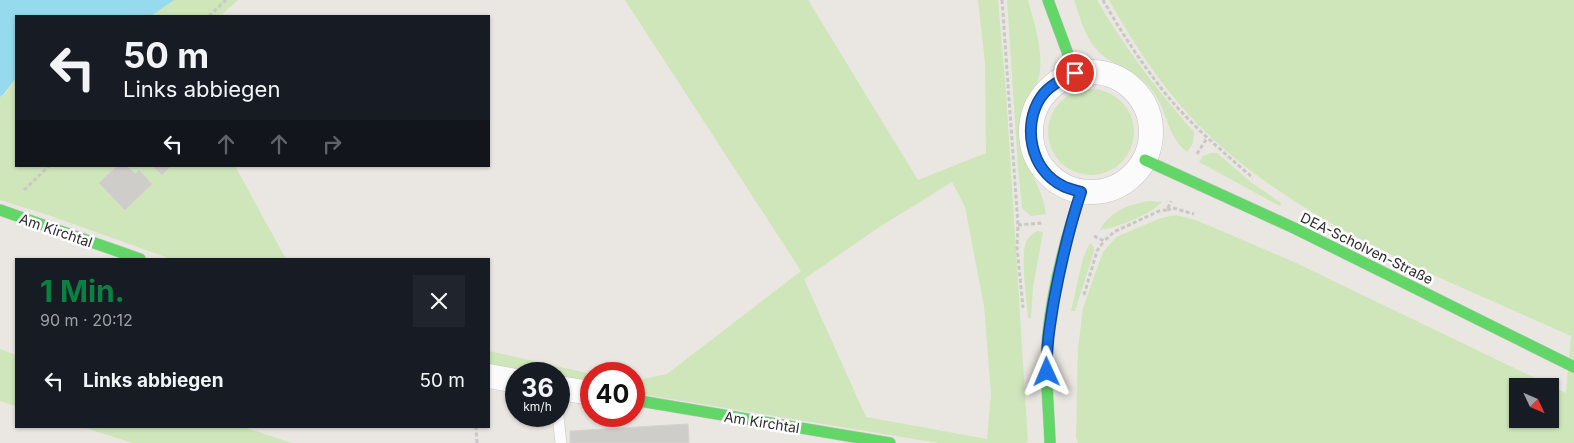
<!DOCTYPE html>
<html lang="de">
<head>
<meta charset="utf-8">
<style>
	:root { --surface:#171b24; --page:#20242c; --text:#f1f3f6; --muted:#9ea1a6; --accent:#0b8043 }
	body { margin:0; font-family:Inter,sans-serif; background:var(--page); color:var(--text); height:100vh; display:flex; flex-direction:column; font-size:19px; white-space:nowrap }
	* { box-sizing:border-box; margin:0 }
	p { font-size:16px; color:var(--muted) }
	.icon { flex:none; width:28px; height:28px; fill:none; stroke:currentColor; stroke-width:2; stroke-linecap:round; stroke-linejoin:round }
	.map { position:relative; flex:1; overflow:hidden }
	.sheet { position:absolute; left:15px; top:258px; width:475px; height:170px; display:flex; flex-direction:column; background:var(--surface); border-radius:0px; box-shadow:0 1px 4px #0004 }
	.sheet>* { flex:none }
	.hud { position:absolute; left:15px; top:15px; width:475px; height:152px; border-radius:0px; box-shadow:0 1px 4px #0004; background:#171b24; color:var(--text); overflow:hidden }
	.needle { width:32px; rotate:134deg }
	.buttons { position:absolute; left:1509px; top:378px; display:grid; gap:10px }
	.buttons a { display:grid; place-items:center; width:50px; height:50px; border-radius:0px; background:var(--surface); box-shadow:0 1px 4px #0004; font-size:25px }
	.speed { position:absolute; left:505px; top:362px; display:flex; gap:10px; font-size:25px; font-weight:700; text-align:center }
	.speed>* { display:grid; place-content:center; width:65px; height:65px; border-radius:50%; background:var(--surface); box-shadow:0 1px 4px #0004; line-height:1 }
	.speed small { font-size:12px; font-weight:400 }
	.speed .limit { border:8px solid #d22; background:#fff; color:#111 }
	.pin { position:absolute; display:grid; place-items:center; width:42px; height:42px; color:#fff; margin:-21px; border:2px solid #fff; border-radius:50%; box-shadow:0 1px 5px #0007 }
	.me { position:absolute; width:55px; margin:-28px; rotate:359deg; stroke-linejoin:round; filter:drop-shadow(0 0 4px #0008) }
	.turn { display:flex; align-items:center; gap:18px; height:105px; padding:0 25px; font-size:22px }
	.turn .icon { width:65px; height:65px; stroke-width:2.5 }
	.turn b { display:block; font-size:35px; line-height:42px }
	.lanes { display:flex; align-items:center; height:48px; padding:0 25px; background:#0003; justify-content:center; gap:25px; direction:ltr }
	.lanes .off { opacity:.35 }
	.round { display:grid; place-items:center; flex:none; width:52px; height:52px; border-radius:0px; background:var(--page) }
	.summary { display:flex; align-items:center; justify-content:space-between; height:85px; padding:0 25px }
	h1 { font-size:30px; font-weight:700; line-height:38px; color:var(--accent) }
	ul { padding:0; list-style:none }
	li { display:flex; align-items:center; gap:15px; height:75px; padding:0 25px }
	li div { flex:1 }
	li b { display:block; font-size:19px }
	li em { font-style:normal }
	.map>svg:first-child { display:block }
</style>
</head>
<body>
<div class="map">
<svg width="1574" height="443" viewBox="0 0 1574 443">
	<rect width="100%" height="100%" fill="#eae7e2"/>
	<g fill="#cee6ba" fill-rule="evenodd">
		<path d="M174 0H238L220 16H151Z"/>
		<path d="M625 0H808L918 180 986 153 985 62 978 0H998L1006 93 1028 441 1025 443H939L634 393V381L667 374 801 271ZM952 182 965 207 984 306 991 395 987 439 866 417 804 279 878 228Z"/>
		<path d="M1007 0H1028C1035 26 1047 60 1036 86 1030 100 1019 112 1019 128 1019 162 1042 181 1046 214L1031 216 1022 208 1018 168Z"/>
		<path d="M1074 0H1097C1125 48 1157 90 1194 132L1193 143 1187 152C1168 137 1168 115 1156 96 1141 71 1113 68 1096 49 1084 35 1080 17 1074 0Z"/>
		<path d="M1109 0H1574V443H1078L1076 437 1078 349 1083 308 1103 252 1116 237 1161 218 1176 215 1196 220 1294 262 1566 393 1571 336C1445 279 1284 219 1189 115 1157 80 1132 41 1109 0ZM1518 386H1550V419H1518Z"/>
		<path d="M16 78V166H235L286 259H171L51 216 0 200V97L4 95Z"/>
		<circle cx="1091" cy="132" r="43"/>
		<path d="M1211 153H1217L1251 182 1281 203 1280 206 1199 162 1203 156Z"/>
		<path d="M1150 201 1162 202C1150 215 1118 227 1100 230 1110 211 1129 204 1150 201Z"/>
		<path d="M1037 231 1043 232 1033 287 1031 318H1028C1027 300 1020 257 1026 242 1028 237 1032 234 1037 231Z"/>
		<path d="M1090 243 1094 247V251L1075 311H1071L1083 258Z"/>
		<path d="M0 349 16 355V406L0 401Z"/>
		<path d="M489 351 591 374V385L559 379V374H528L489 364Z"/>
		<path d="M79 426H240L292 443H133Z"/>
	</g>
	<path fill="#95daed" d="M0 0H174L151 16H16V78L3 95 0 97Z"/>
	<g fill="#cfcdc9" stroke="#d5d3ce">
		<path d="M117 166H127L135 174 139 170 152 184 125 210 99 183Z"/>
		<path d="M153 166H171L162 175Z"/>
		<path d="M688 424 689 443H570V431Z"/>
	</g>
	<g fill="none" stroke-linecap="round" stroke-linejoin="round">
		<defs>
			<path id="lane" d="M558 416 561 443"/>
			<g id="street">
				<circle cx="1091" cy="132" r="60"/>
				<path d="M489 376 516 381"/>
				<path d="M559 388 591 393"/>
			</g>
			<g id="fast">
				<path d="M1048 0 1075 73"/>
				<path d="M1145 160 1294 228 1574 367"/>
				<path d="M0 210 140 259"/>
				<path d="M634 400 890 443"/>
				<path d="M1050 443C1049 407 1044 369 1048 333 1053 285 1066 237 1081 192"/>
			</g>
		</defs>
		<use href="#lane" stroke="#c6c5c5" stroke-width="12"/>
		<use href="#street" stroke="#c6c5c5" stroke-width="25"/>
		<use href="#fast" stroke="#c6c5c5" stroke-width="12"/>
		<g stroke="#c8c8c7" stroke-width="3" stroke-dasharray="4 2.5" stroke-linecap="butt">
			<path d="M1002 0 1018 225 1017 247 1023 308"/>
			<path d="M1103 0C1121 32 1142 64 1165 93 1190 124 1222 151 1253 178"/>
			<path d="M209 16 226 0"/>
			<path d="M1197 154 1207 138"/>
			<path d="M24 190 49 166"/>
			<path d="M1167 210 1173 208 1194 214"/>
			<path d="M1018 225 1042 223"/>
			<path d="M1094 236 1104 241 1114 232 1159 211 1167 210 1171 201"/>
			<path d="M1084 295 1097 251 1104 241"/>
			<path d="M476 426 477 443"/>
		</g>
		<use href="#lane" stroke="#fcfbfb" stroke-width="11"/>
		<use href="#street" stroke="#fcfbfb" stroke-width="24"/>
		<use href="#fast" stroke="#63d668" stroke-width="11"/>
	</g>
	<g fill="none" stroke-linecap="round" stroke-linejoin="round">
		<defs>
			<path id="route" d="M1047 372C1046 347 1050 325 1054 300 1061 263 1069 228 1081 192 1075 190 1069 189 1063 186 1030 170 1022 125 1041 97 1049 85 1063 79 1075 73"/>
		</defs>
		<use href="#route" stroke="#114b97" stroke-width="12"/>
		<use href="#route" stroke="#1a73e8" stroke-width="9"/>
	</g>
	<g text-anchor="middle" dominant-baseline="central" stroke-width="5" stroke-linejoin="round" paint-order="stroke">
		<g font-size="14" fill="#2c2c2c" stroke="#fff">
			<text transform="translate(56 230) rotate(19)">Am Kirchtal</text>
			<text transform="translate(1367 248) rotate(26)">DEA-Scholven-Straße</text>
			<text transform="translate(762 422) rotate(9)">Am Kirchtal</text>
		</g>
	</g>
</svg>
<div class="buttons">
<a><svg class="needle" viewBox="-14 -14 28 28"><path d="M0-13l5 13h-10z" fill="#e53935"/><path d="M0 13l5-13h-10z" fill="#9ea1a6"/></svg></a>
</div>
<div class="speed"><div>36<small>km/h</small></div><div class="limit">40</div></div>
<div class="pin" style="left:1075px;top:73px;background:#d93025"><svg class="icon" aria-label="arrive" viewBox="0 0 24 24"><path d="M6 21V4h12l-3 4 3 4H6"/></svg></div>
<svg class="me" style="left:1047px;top:372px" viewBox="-20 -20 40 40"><path d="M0-17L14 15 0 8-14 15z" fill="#1a73e8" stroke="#fff" stroke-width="4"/></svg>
<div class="hud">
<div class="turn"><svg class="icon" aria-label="left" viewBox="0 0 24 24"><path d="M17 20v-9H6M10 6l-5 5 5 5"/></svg><div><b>50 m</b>Links abbiegen</div></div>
<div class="lanes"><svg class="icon" aria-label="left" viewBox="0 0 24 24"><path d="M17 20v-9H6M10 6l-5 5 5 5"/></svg><svg class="icon off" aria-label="ahead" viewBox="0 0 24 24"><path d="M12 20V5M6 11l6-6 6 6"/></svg><svg class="icon off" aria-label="ahead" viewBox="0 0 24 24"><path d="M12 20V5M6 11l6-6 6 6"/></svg><svg class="icon off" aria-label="right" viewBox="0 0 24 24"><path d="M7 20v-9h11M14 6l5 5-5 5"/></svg></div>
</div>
<section class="sheet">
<div class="summary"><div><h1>1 Min.</h1><p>90 m · 20:12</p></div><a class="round"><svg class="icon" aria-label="close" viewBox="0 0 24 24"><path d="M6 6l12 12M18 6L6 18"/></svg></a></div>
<ul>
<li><svg class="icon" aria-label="left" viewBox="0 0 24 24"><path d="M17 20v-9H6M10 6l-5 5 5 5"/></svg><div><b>Links abbiegen</b></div><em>50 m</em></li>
</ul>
</section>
</div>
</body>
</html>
